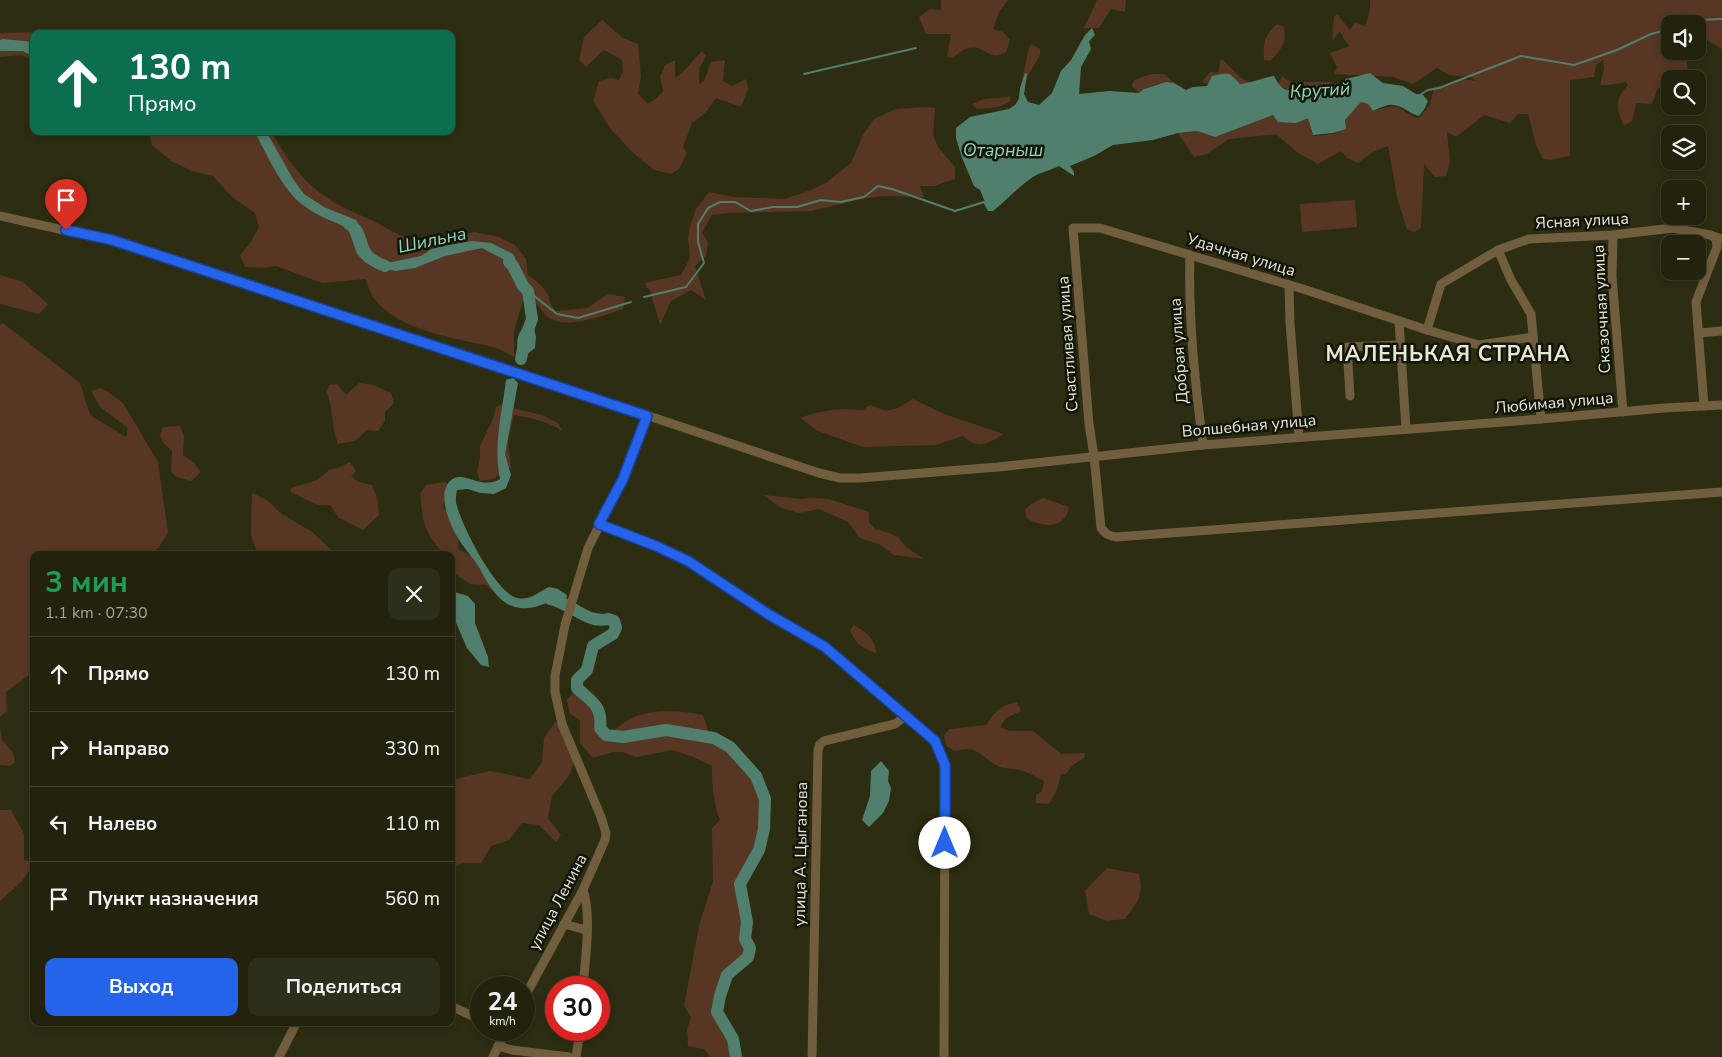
<!DOCTYPE html>
<html lang="ru">
<head>
<meta charset="utf-8">
<style>
	:root { --surface:#22220d; --page:#2e2f1b; --text:#f1f3f6; --muted:#a2a49d; --line:#3f3f2e; --accent:#2563eb }
	body { margin:0; font-family:"Nunito Sans",sans-serif; background:var(--page); color:var(--text); height:100vh; display:flex; flex-direction:column; font-size:19px; white-space:nowrap }
	* { box-sizing:border-box; margin:0 }
	p { font-size:16px; color:var(--muted) }
	.icon { flex:none; width:28px; height:28px; fill:none; stroke:currentColor; stroke-width:2; stroke-linecap:round; stroke-linejoin:round }
	.map { position:relative; flex:1; overflow:hidden }
	.panel { position:absolute; left:30px; top:551px; width:425px; height:475px; display:flex; flex-direction:column; background:var(--surface); border-radius:10px; box-shadow:0 2px 8px #0003,0 0 0 1px var(--line) }
	.panel>* { flex:none }
	.hud { position:absolute; left:30px; top:30px; width:425px; height:105px; border-radius:10px; box-shadow:0 2px 8px #0003,0 0 0 1px var(--line); background:#0b6e4f; color:#fff; overflow:hidden }
	.tools { position:absolute; left:1661px; top:15px; display:grid; gap:10px }
	.tools a { display:grid; place-items:center; width:45px; height:45px; border-radius:10px; background:var(--surface); box-shadow:0 2px 8px #0003,0 0 0 1px var(--line); font-size:25px }
	.speed { position:absolute; left:470px; top:976px; display:flex; gap:10px; font-size:25px; font-weight:700; text-align:center }
	.speed>* { display:grid; place-content:center; width:65px; height:65px; border-radius:50%; background:var(--surface); box-shadow:0 2px 8px #0003,0 0 0 1px var(--line); line-height:1 }
	.speed small { font-size:12px; font-weight:400 }
	.speed .limit { border:8px solid #d22; background:#fff; color:#111 }
	.pin { position:absolute; display:grid; place-items:center; width:42px; height:42px; color:#fff; margin:-51px -21px; border-radius:50% 50% 50% 0; rotate:-45deg; box-shadow:0 0 5px #0007 }
	.pin .icon { rotate:45deg }
	.me { position:absolute; width:55px; margin:-28px; rotate:0deg; stroke-linejoin:round; filter:drop-shadow(0 0 4px #0008) }
	.turn { display:flex; align-items:center; gap:18px; height:105px; padding:0 15px; font-size:22px }
	.turn .icon { width:65px; height:65px; stroke-width:2.5 }
	.turn b { display:block; font-size:35px; line-height:42px }
	.round { display:grid; place-items:center; flex:none; width:52px; height:52px; border-radius:10px; background:var(--page) }
	.headline { display:flex; align-items:center; justify-content:space-between; height:85px; padding:0 15px }
	h1 { font-size:30px; font-weight:700; line-height:38px; color:#1e9e55 }
	.button { display:flex; gap:10px; margin-top:auto; padding:10px 15px }
	.button a { flex:1; height:58px; border-radius:10px; background:var(--accent); color:#fff; font-size:20px; font-weight:700; line-height:58px; text-align:center }
	.button a+a { background:var(--page); color:var(--text) }
	ul { padding:0; list-style:none }
	li { display:flex; align-items:center; gap:15px; height:75px; padding:0 15px; border-top:1px solid var(--line) }
	li div { flex:1 }
	li b { display:block; font-size:19px }
	li em { font-style:normal }
	.map>svg:first-child { display:block }
</style>
</head>
<body>
<div class="map">
<svg width="1722" height="1057" viewBox="0 0 1722 1057">
	<rect width="100%" height="100%" fill="#2d2d11"/>
	<g fill="#573723">
		<path d="M941 0H1008L999 12 993 29 1003 32 1010 40 1006 52C988 62 985 44 969 48 963 49 957 55 952 58L947 57 951 34H926L919 17 930 9 941 10Z"/>
		<path d="M1097 0H1126L1125 12 1111 9 1099 28H1084Z"/>
		<path d="M1370 0H1722V49L1705 39 1698 40V24H1670V51H1685L1688 70 1685 79H1670V90L1658 88 1652 104 1636 103 1632 121 1624 126C1616 108 1614 100 1628 85L1626 82 1608 85H1600L1604 69 1603 60 1596 65 1594 77 1570 80V156L1550 160 1543 159 1536 145 1528 114H1518L1510 123 1484 115 1456 137 1447 132 1450 162 1446 176 1435 177 1424 164 1421 228 1414 232 1407 229 1398 201 1388 146 1373 152 1358 163 1347 158 1341 151 1318 164 1298 153 1276 134 1229 139 1207 154 1194 157 1178 133 1197 131 1215 137 1274 115 1308 117 1313 136 1333 134 1346 128 1345 120 1361 102 1368 104 1373 111C1380 109 1391 105 1397 107 1406 110 1409 117 1419 118L1430 104 1434 87 1450 85 1462 79 1476 81 1471 77 1449 75 1437 68 1413 84 1393 77 1334 74 1337 67 1330 53 1350 46 1345 41 1340 31 1332 41 1334 16 1338 15 1350 30 1355 22 1365 27 1370 10Z"/>
		<path d="M602 20 623 38 638 44 641 77 638 94 648 104 657 98 663 91 660 77 665 65 675 60V78L683 72 702 51 706 56 699 69V84L704 81 711 62 725 60 723 81 732 86 746 79 748 89 741 107 716 98 706 112 692 123 683 147 687 153 679 169 671 174 654 170 633 153 610 128 593 101 599 81 611 78 619 80 623 71 622 60 604 50 586 67 579 60 584 37Z"/>
		<path d="M1277 24 1284 27C1286 44 1282 49 1270 61L1264 60C1262 45 1265 34 1277 24Z"/>
		<path d="M35 32 46 34H34V61L22 55 0 57V33Z"/>
		<path d="M1031 44 1040 49V55L1026 79H1022L1029 48Z"/>
		<path d="M1222 59 1241 78 1251 83 1240 84 1232 75 1212 76 1208 84 1202 82 1210 72 1215 73 1219 71 1220 61Z"/>
		<path d="M1151 74H1164L1174 83C1162 82 1148 86 1139 93L1132 86 1134 80Z"/>
		<path d="M1283 76 1287 80 1292 82H1331V87C1320 90 1320 87 1311 86 1298 84 1295 96 1279 85V82Z"/>
		<path d="M1010 97 1011 101C1002 107 988 109 977 109L972 104 984 99Z"/>
		<path d="M927 107 935 108 933 135 938 147 955 167V179L934 186H920L924 197 885 196 860 199 812 211 729 213 712 215 702 233 708 242 706 256 695 266 706 300 691 290 671 301 660 325 650 291 644 283 681 275 690 258 688 238 690 226 696 209 709 192 734 197 785 199 811 190 827 182 851 163 863 135 874 119 896 109Z"/>
		<path d="M148 131H271C282 151 295 171 312 186 329 202 351 211 371 220 386 227 401 238 417 240 425 242 431 240 439 237L450 241 454 236 475 232 499 237 515 245 526 259 528 275C535 280 542 285 547 293 551 301 548 303 556 311L587 308 608 294 625 297 623 309C605 315 569 329 551 319 540 312 534 298 526 289L514 332V357C508 353 500 349 493 347 456 338 397 331 373 297 370 292 368 285 365 279L322 283 276 266 264 268 245 267 240 255 250 243 259 227 255 213 232 197 213 176 192 171 171 161 152 145Z"/>
		<path d="M1355 200 1357 227 1302 232 1300 204Z"/>
		<path d="M0 275 23 282 48 304 39 314 0 304Z"/>
		<path d="M3 323 80 383 90 415 126 437 128 428 100 407 91 391 100 388 107 391 123 403 158 462 168 533 159 547 149 555 140 552 130 555H34V671L6 692 7 711 0 717V324Z"/>
		<path d="M359 383 373 385 391 393 394 403 385 412V421L378 431 367 430 355 441 338 444 334 431 331 407 327 392 329 385 337 384 346 395Z"/>
		<path d="M913 399 944 414 1004 434C988 444 978 450 963 436L936 445 863 447 818 431 800 418C823 410 839 408 863 410L870 405 886 411 898 408Z"/>
		<path d="M500 405 542 415 558 423 562 431C550 422 528 417 514 415L508 441 511 469 504 464C499 479 495 479 480 481L477 472 480 457V446L493 419 496 407Z"/>
		<path d="M180 426 184 436 183 455 194 463 201 472 191 481 177 477 171 472 172 450 164 444 160 436 163 427Z"/>
		<path d="M350 462 356 471 351 476 359 482 372 485 377 498 379 515 363 530 339 518 330 505H318L290 492 291 488 317 480 329 470 340 467Z"/>
		<path d="M445 482 447 483 443 507 456 523 459 549 480 561 504 596 495 593 486 585 470 584 455 574 451 562V555H445C436 545 427 535 424 522 421 513 422 504 420 494L426 485Z"/>
		<path d="M252 493 267 500 283 515 311 531 337 555H258L251 535Z"/>
		<path d="M764 495 801 499 812 498 829 499 869 512V522L876 530H881L898 537 906 547 924 559 894 555 879 544 860 538 848 522 819 509 799 513 781 508Z"/>
		<path d="M1043 498 1069 507C1065 530 1043 527 1027 519L1025 510 1031 504Z"/>
		<path d="M854 625C866 632 875 638 876 653 863 648 855 644 850 630Z"/>
		<path d="M577 688C591 701 603 706 600 728L606 735C615 730 626 720 636 716 657 709 682 711 703 715L708 731 714 738 730 747 756 776 765 799 764 829 759 850 740 884 747 922 745 939 750 948 748 957 727 975 720 996 717 1012 733 1039 736 1057H710L704 1049 688 1046 687 1030 691 1017 684 1006 699 926 713 881 712 828 720 820C713 802 712 784 712 766L691 756 672 750 637 757 622 752H613L593 758 580 743V720L570 714 567 700Z"/>
		<path d="M1017 702 1021 711 1006 718 1000 727 1009 731H1033L1061 754 1085 753V757L1073 765 1066 774H1061L1057 790 1049 804 1036 803V795L1042 791 1044 781C1036 777 1028 772 1019 770 1012 768 1006 769 1000 767 981 759 981 744 955 751L946 746 944 735 950 729 986 725C996 711 999 706 1017 702Z"/>
		<path d="M556 721 574 763 569 776 552 796 548 818 561 835 556 842 539 825 522 823 509 840 491 846 481 863H462L451 870V780L490 771 530 779 542 762 544 738Z"/>
		<path d="M0 727 2 740 13 753 15 762 10 766 0 765Z"/>
		<path d="M0 810H11L24 834V860L30 861 31 868 22 881 0 901Z"/>
		<path d="M1107 868 1139 874C1144 896 1138 901 1125 919L1107 921 1089 914 1085 891Z"/>
	</g>
	<g fill="#517f6e">
		<path d="M1092 28 1095 35 1089 41 1091 49 1081 67 1079 94 1109 91 1139 93 1144 89 1166 82 1174 83 1186 90 1193 87 1207 86 1212 76C1229 72 1229 72 1240 84 1252 83 1262 78 1274 76 1285 97 1290 89 1308 86 1312 85 1315 88 1319 89 1326 90 1336 86 1343 84L1346 79 1370 73 1383 83 1403 86 1416 94 1423 95 1428 101 1425 108 1419 116C1410 114 1402 105 1393 105 1387 104 1378 109 1373 111L1368 104 1361 102 1345 120 1346 129 1333 133 1313 135 1308 118 1296 123 1278 122 1273 115 1215 137 1197 131 1178 133 1153 140 1113 145 1094 156 1070 166 1074 172V176L1059 166C1051 170 1041 172 1033 177 1018 187 1007 200 993 211H988L983 202H985L980 190 974 186 962 158 956 138V128L970 117 1009 109 1016 104 1019 98 1020 88 1025 73 1027 74 1024 94 1028 102 1039 105 1052 93 1061 71 1071 60 1085 35Z"/>
		<path d="M3 39 34 42V57L23 51H0V40Z"/>
		<path d="M254 131H266L293 179 304 194 324 207 356 220 360 227V245L363 252 377 263 392 262 421 256 430 250 438 247 472 241 491 243 513 254 521 271 516 277 505 260 482 248 445 256 415 268 396 271 377 267 366 263 357 254 348 228C332 221 317 216 303 205 282 190 267 154 254 131Z"/>
		<path d="M532 319 536 337 535 348 526 355 518 352C516 332 519 333 532 319Z"/>
		<path d="M513 378 518 383 505 454 511 475 506 488 494 494 480 493 468 489 457 490C456 495 455 501 457 506 462 526 496 593 517 598 530 601 538 592 549 587L558 589 567 595 565 605 555 600C540 605 531 611 515 607 498 603 487 582 480 569 476 561 469 554 464 547 453 533 435 496 450 481 463 468 480 491 500 479 493 446 502 413 506 380Z"/>
		<path d="M451 591 468 596 475 604V623L488 657 489 667 481 665 467 648 451 611Z"/>
		<path d="M881 761 889 771 888 781 891 788 889 801 883 813 869 827 862 820 870 796 871 771Z"/>
	</g>
	<g fill="none" stroke-linecap="round" stroke-linejoin="round">
		<g stroke="#517f6e" stroke-width="2">
			<path d="M1686 24 1697 20 1722 19"/>
			<path d="M804 74 916 48"/>
			<path d="M1418 96 1428 90 1439 88 1521 56 1574 65 1617 50 1651 34 1670 29"/>
			<path d="M528 291 557 314 578 318 631 302"/>
			<path d="M644 297 686 287 704 263 698 242V224L708 208 720 202H735L751 211 773 207H797L821 200 841 202 864 197 878 186 892 189 955 211 984 202"/>
		</g>
		<g stroke="#517f6e" stroke-width="12">
			<path d="M349 224C362 231 359 245 367 255 372 261 378 263 385 266"/>
			<path d="M509 262 513 266 523 286 528 291 532 319 525 338 521 359"/>
			<path d="M550 599C570 602 586 624 608 619L614 621 616 628 613 634 593 646 587 670 577 680V688C591 701 603 706 600 728L606 735 623 737 666 730 714 738 730 747 756 776 765 799 764 829 759 850 740 884 747 922 745 939 750 948 748 957 727 975 720 996 717 1012 733 1039 736 1057"/>
		</g>
		<g stroke="#705e3e" stroke-width="9">
			<path d="M0 216 112 241 484 361 819 473 840 478H860L998 467 1203 445 1541 419 1664 408 1722 405"/>
			<path d="M1613 235 1612 276 1623 412"/>
			<path d="M1498 250 1511 280 1531 314 1541 419"/>
			<path d="M1190 255C1188 318 1195 382 1203 445"/>
			<path d="M1289 285 1290 323 1299 437"/>
			<path d="M1399 321 1406 429"/>
			<path d="M1427 330 1441 284 1498 250 1529 239 1613 235 1673 228 1710 235 1722 239"/>
			<path d="M1699 333 1722 331"/>
			<path d="M1533 337 1479 345 1427 330 1303 289 1100 228H1073L1089 424 1094 456 1101 528C1105 534 1109 536 1116 537L1722 492"/>
			<path d="M1350 396 1347 347 1399 345"/>
			<path d="M1704 406 1696 302 1717 247 1716 239 1711 235"/>
			<path d="M599 524 656 546 688 561 768 614 825 647 935 741 945 765 944 1057"/>
			<path d="M583 890C592 914 585 961 583 988"/>
			<path d="M564 924 586 930"/>
			<path d="M524 998 583 890 605 840 606 833 601 817 562 724 555 692V676L565 625 588 548 623 479 647 415"/>
			<path d="M451 1006 481 1020"/>
			<path d="M498 1046 512 1050 569 1057"/>
			<path d="M279 1057 297 1022"/>
			<path d="M493 1057 506 1030"/>
			<path d="M576 1057 580 1030"/>
			<path d="M812 1057 818 750 820 744 824 741 895 724 907 715"/>
		</g>
	</g>
	<g fill="none" stroke-linecap="round" stroke-linejoin="round">
		<defs>
			<path id="route" d="M66 230 112 240 647 416 623 479 599 524 656 546 688 561 768 614 825 647 935 741 945 765V843"/>
		</defs>
		<use href="#route" stroke="#184099" stroke-width="12"/>
		<use href="#route" stroke="#2563eb" stroke-width="9"/>
	</g>
	<g text-anchor="middle" dominant-baseline="central" stroke-width="5" stroke-linejoin="round" paint-order="stroke">
		<g font-size="16" fill="#e6e7d6" stroke="#141509">
			<text transform="translate(1582 221) rotate(-3)">Ясная улица</text>
			<text transform="translate(1241 255) rotate(17)">Удачная улица</text>
			<text transform="translate(1602 309) rotate(-93)">Сказочная улица</text>
			<text transform="translate(1068 344) rotate(-94)">Счастливая улица</text>
			<text transform="translate(1179 351) rotate(-94)">Добрая улица</text>
			<text transform="translate(1554 403) rotate(-5)">Любимая улица</text>
			<text transform="translate(1249 426) rotate(-5)">Волшебная улица</text>
			<text transform="translate(801 854) rotate(-89)">улица А. Цыганова</text>
			<text transform="translate(558 902) rotate(-62)">улица Ленина</text>
		</g>
		<g font-size="18" font-style="italic" fill="#8bd8bc" stroke="#141509">
			<text transform="translate(1320 90) rotate(-3)">Крутий</text>
			<text x="1003" y="150">Отарныш</text>
			<text transform="translate(432 240) rotate(-12)">Шильна</text>
		</g>
		<g font-size="21" font-weight="bold" letter-spacing="1" fill="#e6e7d6" stroke="#141509">
			<text x="1448" y="354">МАЛЕНЬКАЯ СТРАНА</text>
		</g>
	</g>
</svg>
<div class="tools">
<a><svg class="icon" aria-label="sound" viewBox="0 0 24 24"><path d="M4 9h4l5-4v14l-5-4H4zM17 9q2 3 0 6"/></svg></a>
<a><svg class="icon" aria-label="search" viewBox="0 0 24 24"><circle cx="10" cy="10" r="6"/><path d="M15 15l6 6"/></svg></a>
<a><svg class="icon" aria-label="layers" viewBox="0 0 24 24"><path d="M12 4l9 5-9 5-9-5zM3 14l9 5 9-5"/></svg></a>
<a>+</a>
<a>−</a>
</div>
<div class="speed"><div>24<small>km/h</small></div><div class="limit">30</div></div>
<div class="pin" style="left:66px;top:230px;background:#d93025"><svg class="icon" aria-label="arrive" viewBox="0 0 24 24"><path d="M6 21V4h12l-3 4 3 4H6"/></svg></div>
<svg class="me" style="left:945px;top:843px" viewBox="-20 -20 40 40"><circle r="19" fill="#fff"/><path d="M0-13L10 11 0 6-10 11z" fill="#2563eb"/></svg>
<div class="hud">
<div class="turn"><svg class="icon" aria-label="ahead" viewBox="0 0 24 24"><path d="M12 20V5M6 11l6-6 6 6"/></svg><div><b>130 m</b>Прямо</div></div>
</div>
<section class="panel">
<div class="headline"><div><h1>3 мин</h1><p>1.1 km · 07:30</p></div><a class="round"><svg class="icon" aria-label="close" viewBox="0 0 24 24"><path d="M6 6l12 12M18 6L6 18"/></svg></a></div>
<ul>
<li><svg class="icon" aria-label="ahead" viewBox="0 0 24 24"><path d="M12 20V5M6 11l6-6 6 6"/></svg><div><b>Прямо</b></div><em>130 m</em></li>
<li><svg class="icon" aria-label="right" viewBox="0 0 24 24"><path d="M7 20v-9h11M14 6l5 5-5 5"/></svg><div><b>Направо</b></div><em>330 m</em></li>
<li><svg class="icon" aria-label="left" viewBox="0 0 24 24"><path d="M17 20v-9H6M10 6l-5 5 5 5"/></svg><div><b>Налево</b></div><em>110 m</em></li>
<li><svg class="icon" aria-label="arrive" viewBox="0 0 24 24"><path d="M6 21V4h12l-3 4 3 4H6"/></svg><div><b>Пункт назначения</b></div><em>560 m</em></li>
</ul>
<div class="button"><a>Выход</a><a>Поделиться</a></div>
</section>
</div>
</body>
</html>
